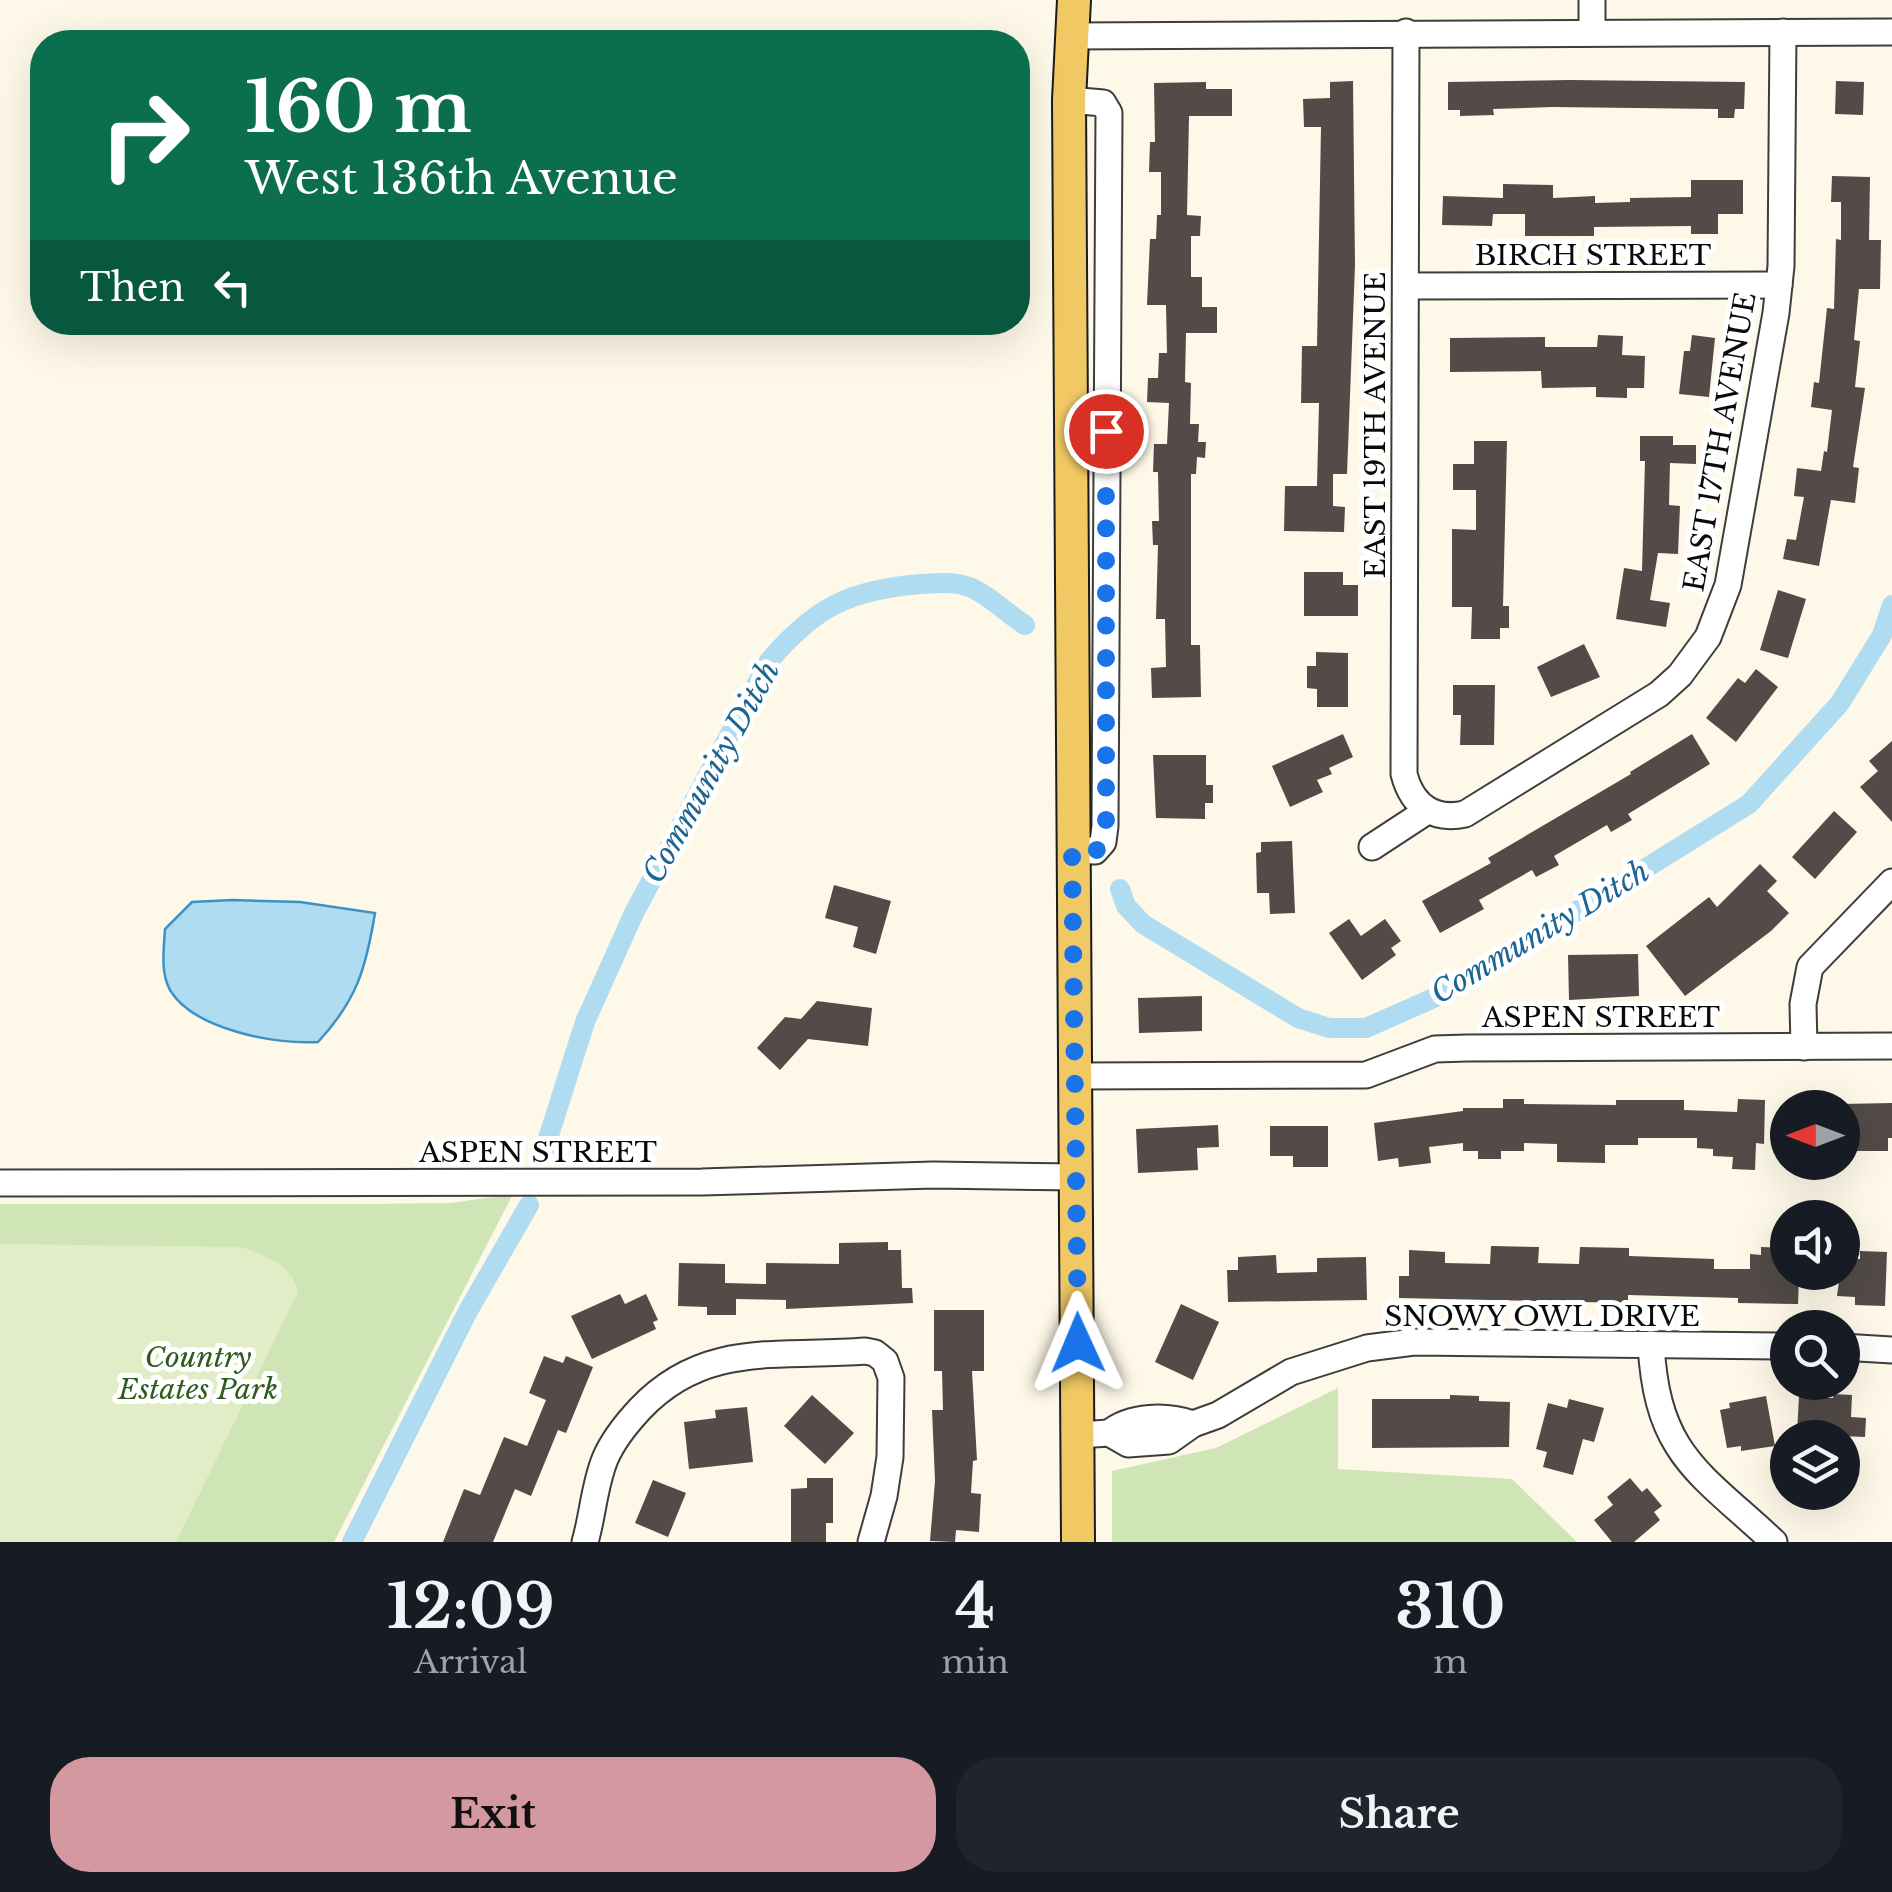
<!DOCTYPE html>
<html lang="en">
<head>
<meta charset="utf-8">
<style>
	:root { --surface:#171b24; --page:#20242c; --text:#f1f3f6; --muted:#9ea1a6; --accent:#d499a0 }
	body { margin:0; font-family:"Libre Baskerville",serif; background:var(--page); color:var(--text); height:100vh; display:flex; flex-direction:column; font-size:38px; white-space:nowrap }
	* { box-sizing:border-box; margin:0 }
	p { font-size:32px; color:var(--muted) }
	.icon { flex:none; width:55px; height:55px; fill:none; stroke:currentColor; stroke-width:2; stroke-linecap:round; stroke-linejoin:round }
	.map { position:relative; height:1542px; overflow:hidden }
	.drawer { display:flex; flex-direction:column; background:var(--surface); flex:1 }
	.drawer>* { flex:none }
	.top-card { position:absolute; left:30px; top:30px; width:1000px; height:305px; border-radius:40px; box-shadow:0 10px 40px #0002; background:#0b6e4f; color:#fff; overflow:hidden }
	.needle { width:65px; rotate:270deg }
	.fabs { position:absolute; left:1770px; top:1090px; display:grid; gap:20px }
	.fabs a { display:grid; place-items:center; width:90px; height:90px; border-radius:50%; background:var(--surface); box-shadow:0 10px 40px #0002; font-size:50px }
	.pin { position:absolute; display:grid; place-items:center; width:85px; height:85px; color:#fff; margin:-42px; border:5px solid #fff; border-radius:50%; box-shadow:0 2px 10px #0007 }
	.me { position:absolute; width:110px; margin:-55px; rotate:359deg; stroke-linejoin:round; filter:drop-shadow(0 0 8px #0008) }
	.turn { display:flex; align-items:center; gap:35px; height:210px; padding:0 50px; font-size:45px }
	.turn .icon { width:130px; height:130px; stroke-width:2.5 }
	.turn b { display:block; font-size:70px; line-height:85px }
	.then { display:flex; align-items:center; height:95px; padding:0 50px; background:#0003; gap:20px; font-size:38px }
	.eta { display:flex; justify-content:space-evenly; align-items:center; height:170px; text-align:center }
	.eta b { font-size:60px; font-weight:800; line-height:70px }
	.primary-button { display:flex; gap:20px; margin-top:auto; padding:20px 50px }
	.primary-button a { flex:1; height:115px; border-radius:40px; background:var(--accent); color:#111; font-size:40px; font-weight:800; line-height:115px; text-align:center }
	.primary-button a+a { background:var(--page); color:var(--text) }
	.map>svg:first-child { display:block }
</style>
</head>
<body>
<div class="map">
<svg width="1892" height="1542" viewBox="0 0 1892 1542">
	<rect width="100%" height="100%" fill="#fef8e8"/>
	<g fill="#d0e5b5">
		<path d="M513 1194 334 1542H0V1204H365L451 1203Z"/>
		<path d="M1338 1388V1469L1512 1479 1577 1542H1112V1471L1216 1448Z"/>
	</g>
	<path fill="#e1edc6" d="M0 1244 242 1247C266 1257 292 1264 298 1292L176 1542H0Z"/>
	<path fill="#b0dcf2" stroke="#3b93c4" stroke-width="2.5" d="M233 900 300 902 375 913C366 968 357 1000 318 1042 275 1045 193 1029 170 990 160 972 164 948 165 929L192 902Z"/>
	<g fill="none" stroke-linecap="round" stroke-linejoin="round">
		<g stroke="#b0dcf2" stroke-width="20">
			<path d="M1120 889 1126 906 1143 924 1298 1018 1329 1028H1366L1445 993 1749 804 1840 703 1882 635 1892 605"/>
			<path d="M543 1154 585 1022 634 913 769 661C816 606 850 590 921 584 939 583 958 581 974 589 992 598 1008 614 1025 625"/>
			<path d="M352 1542 468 1311 529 1205"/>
		</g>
	</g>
	<g fill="#524b47">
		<path d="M1570 80 1745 82 1744 109H1735L1734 118H1718V109L1552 107 1493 109 1494 115 1460 116V110H1448V82Z"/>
		<path d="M1353 81 1355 265 1347 474H1333V506L1345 507 1344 532 1284 531 1285 486H1317L1319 403H1301L1302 346H1317L1321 127H1304L1303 99 1330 98V82Z"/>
		<path d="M1836 81 1864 82 1863 115 1835 114Z"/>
		<path d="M1206 82V89H1232V116H1189L1187 215 1201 216 1200 236H1191V277H1202V307H1217V333H1186L1185 382 1191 383 1190 424H1199L1198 442H1206L1205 458 1197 457 1196 474H1191V645H1200L1201 697 1152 698 1151 668 1166 667 1165 619H1156L1158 545H1153L1152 521H1159L1158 472H1153L1154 444H1167L1169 403 1147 402 1148 378H1158L1159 353H1167L1166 305H1147L1150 239H1156L1157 215H1161V172H1149L1150 142H1155L1154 83Z"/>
		<path d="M1832 176 1870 177 1869 240H1881L1880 289H1859L1854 340 1860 341 1855 387 1865 388 1853 467 1859 468 1855 503 1831 500 1819 566 1783 559 1787 539 1796 540 1804 497 1794 496 1797 468 1821 471 1824 451 1827 452 1832 410 1811 407 1814 382 1819 383 1827 308 1834 309 1836 239 1841 240V202H1831Z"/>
		<path d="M1691 180H1743V214H1718V234H1691V226L1594 227V236H1525V214H1493L1492 226 1442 225 1443 196 1503 198V184L1553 185V198L1595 196V203L1630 202V198L1691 197Z"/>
		<path d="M1598 335 1623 336 1622 355 1645 356 1644 388H1627V398L1596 397V387L1542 388 1541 371 1450 372V338L1545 337V347H1597Z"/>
		<path d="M1692 335 1715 338 1709 397 1679 394 1684 351H1690Z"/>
		<path d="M1640 436H1673V445H1696V464L1670 463 1669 505 1680 506 1678 554 1658 553 1650 600 1670 603 1666 627 1616 619 1624 568 1642 571 1645 461H1640Z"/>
		<path d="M1474 441H1507L1503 606H1509V628H1500V639H1471L1472 607H1452V529L1476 530V490H1453V464H1474Z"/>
		<path d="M1304 572H1343V585H1358V616H1304Z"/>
		<path d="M1778 590 1806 599 1788 658 1760 650Z"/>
		<path d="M1584 644 1600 677 1551 697 1537 667Z"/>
		<path d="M1316 652 1348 653V707H1317V689L1307 688V666H1316Z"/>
		<path d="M1756 669 1778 687 1736 742 1706 718 1738 678 1745 683Z"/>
		<path d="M1453 685H1495L1494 745H1460L1461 715H1453Z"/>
		<path d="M1343 734 1353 757 1329 768 1332 774 1317 780 1323 792 1290 807 1272 766Z"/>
		<path d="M1692 734 1710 764 1628 814 1632 820 1611 832 1607 825 1554 856 1559 865 1536 877 1532 870 1479 900 1484 909 1440 933 1422 901 1491 863 1488 858 1631 774 1630 772Z"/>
		<path d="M1892 741V822L1860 787 1878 771 1869 761Z"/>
		<path d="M1153 755H1206V785H1213V803H1205V819L1156 818Z"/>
		<path d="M1834 811 1857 832 1815 879 1792 857Z"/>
		<path d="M1292 841 1295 913 1270 914 1269 893H1257L1256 853 1261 852V842Z"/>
		<path d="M1760 864 1777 881 1767 891 1789 913 1771 931 1685 996 1646 946 1709 897 1717 907Z"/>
		<path d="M834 885 891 901 876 954 853 947 858 927 825 918Z"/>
		<path d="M1349 919 1361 936 1385 919 1401 941 1391 948 1396 955 1362 980 1329 933Z"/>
		<path d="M1638 954 1639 996 1569 1000 1568 955Z"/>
		<path d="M1202 996V1031L1139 1033 1138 998Z"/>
		<path d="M817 1001 872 1008 868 1046 808 1039 780 1070 757 1048 785 1017 801 1019Z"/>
		<path d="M1503 1099H1524V1104L1616 1105V1100H1684V1110L1737 1112 1738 1099 1765 1100 1764 1144 1756 1143 1755 1170 1732 1169 1733 1157 1713 1156V1149L1697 1148V1138H1638V1145H1605V1163L1557 1162V1144L1524 1143V1151H1501V1159H1478V1151H1463V1143L1429 1147 1431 1163 1399 1167 1398 1158 1378 1161 1374 1123 1463 1111V1108H1503Z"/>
		<path d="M1892 1103V1138H1888V1151H1855V1144H1842V1104Z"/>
		<path d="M1218 1125 1219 1147 1197 1148 1198 1170 1138 1173 1136 1129Z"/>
		<path d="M1270 1126H1328V1167H1293V1156H1270Z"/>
		<path d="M888 1242V1250H901L902 1288H912L913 1303 786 1309V1300L736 1299V1315H707V1307L678 1306 679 1263 725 1264V1283L766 1284V1263L839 1264V1243Z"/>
		<path d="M1491 1246 1539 1247 1538 1263 1579 1264 1580 1247 1629 1248V1256L1714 1259V1269H1750V1254L1761 1255V1247L1788 1248V1277H1799L1798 1304 1738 1303V1298L1628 1295V1303L1399 1298V1276H1409V1250L1445 1252V1263L1490 1264Z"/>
		<path d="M1860 1251 1887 1252 1885 1306 1855 1305V1297L1837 1296 1842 1258 1860 1259Z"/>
		<path d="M1276 1255 1277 1273 1317 1272V1258L1366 1257 1367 1300 1228 1302 1227 1270H1238V1257Z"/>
		<path d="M620 1294 625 1304 646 1294 658 1320 653 1322 656 1329 592 1359 571 1316Z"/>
		<path d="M1181 1304 1219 1322 1193 1380 1155 1362Z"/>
		<path d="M934 1310H984V1371H972L977 1460 973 1461 971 1493 981 1494 979 1532 956 1530 955 1542 930 1541 935 1481 932 1410H943L942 1371H934Z"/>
		<path d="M544 1356 563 1363 566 1356 593 1367 566 1433 558 1430 531 1496 515 1489 493 1542H443L464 1489 480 1495 504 1437 527 1446 546 1400 529 1393Z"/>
		<path d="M1833 1394 1852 1395 1851 1417 1866 1418 1865 1437 1797 1434 1799 1396 1833 1398Z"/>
		<path d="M812 1395 854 1433 825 1464 784 1426Z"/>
		<path d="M1450 1395 1479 1396V1401L1510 1402 1509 1447 1372 1448V1399H1450Z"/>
		<path d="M1766 1396 1775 1446 1741 1451V1446L1727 1448 1720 1410 1730 1408 1729 1403Z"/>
		<path d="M1569 1399 1604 1408 1594 1442 1583 1439 1573 1475 1543 1467 1547 1452 1536 1449 1548 1403 1567 1408Z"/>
		<path d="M747 1407 753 1462 689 1469 684 1422 716 1418 715 1410Z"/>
		<path d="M807 1478H833V1523H826V1542H791V1489L807 1488Z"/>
		<path d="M1630 1478 1642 1492 1647 1488 1662 1506 1654 1512 1660 1520 1634 1542H1612L1594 1520 1613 1505 1607 1497Z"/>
		<path d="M653 1480 686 1493 668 1537 635 1523Z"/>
	</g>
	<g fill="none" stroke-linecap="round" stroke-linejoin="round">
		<defs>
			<g id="minor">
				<path d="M1406 32 1404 774C1412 805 1433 821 1465 814L1659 694 1680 675 1708 637 1728 585 1776 313 1781 266 1783 32"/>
				<path d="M1592 32V0"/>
				<path d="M1070 36 1892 32"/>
				<path d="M1069 100 1103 103 1109 113 1105 826 1103 842 1095 851 1071 850"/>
				<path d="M1406 286 1779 285"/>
				<path d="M1372 847 1427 811"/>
				<path d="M1804 1047 1803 1004 1810 967 1892 882"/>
				<path d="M1076 1076 1366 1075 1435 1049 1467 1048 1892 1046"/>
				<path d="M0 1183 702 1182 933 1175 1077 1177"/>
				<path d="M1651 1344C1657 1455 1699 1472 1774 1542"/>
				<path d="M1842 1347 1892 1350"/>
				<path d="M1109 1433C1131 1415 1167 1415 1193 1424"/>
				<path d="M1079 1435 1109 1433 1128 1444 1169 1441 1193 1424 1218 1415 1291 1372 1367 1348 1414 1342 1788 1346"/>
				<path d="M585 1542C593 1515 594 1486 605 1459 613 1440 626 1424 640 1409 705 1340 781 1358 865 1351L875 1353 885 1361 891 1378 890 1457 884 1496 871 1542"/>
			</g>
			<path id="major" d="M1074 0 1069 100 1078 1542"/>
		</defs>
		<use href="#minor" stroke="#3d3d3d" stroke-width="29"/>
		<use href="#major" stroke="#1b1b1b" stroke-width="36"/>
		<use href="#minor" stroke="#fff" stroke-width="25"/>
		<use href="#major" stroke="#f0c965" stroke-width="32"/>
	</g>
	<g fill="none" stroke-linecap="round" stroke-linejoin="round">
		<path stroke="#1a73e8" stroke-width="18" stroke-dasharray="0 32.4" d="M1078 1343 1072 850 1096 851 1103 842 1106 826V431"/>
	</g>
	<g text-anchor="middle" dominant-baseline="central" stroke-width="10" stroke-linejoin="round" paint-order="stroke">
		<g font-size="28" fill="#0a0a0a" stroke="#fff">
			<text x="1593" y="255">BIRCH STREET</text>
			<text transform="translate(1375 425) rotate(-90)">EAST 19TH AVENUE</text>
			<text transform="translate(1720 442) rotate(-80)">EAST 17TH AVENUE</text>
			<text x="1601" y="1017">ASPEN STREET</text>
			<text x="538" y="1152">ASPEN STREET</text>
			<text x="1542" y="1316">SNOWY OWL DRIVE</text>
		</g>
		<g font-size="28" font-style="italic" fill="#2e5c1f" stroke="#fff">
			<text x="198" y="1357">Country<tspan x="198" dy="32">Estates Park</tspan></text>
		</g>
		<g font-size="30" font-style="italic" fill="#1c6492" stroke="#fff">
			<text transform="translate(711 772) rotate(-61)">Community Ditch</text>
			<text transform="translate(1540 932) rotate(-31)">Community Ditch</text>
		</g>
	</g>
</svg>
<div class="fabs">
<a><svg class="needle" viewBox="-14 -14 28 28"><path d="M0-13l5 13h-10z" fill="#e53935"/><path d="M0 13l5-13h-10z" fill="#9ea1a6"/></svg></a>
<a><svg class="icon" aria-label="sound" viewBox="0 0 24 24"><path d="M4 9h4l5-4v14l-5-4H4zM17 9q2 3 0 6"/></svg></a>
<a><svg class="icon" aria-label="search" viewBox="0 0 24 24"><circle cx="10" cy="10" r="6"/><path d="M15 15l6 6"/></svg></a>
<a><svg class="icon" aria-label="layers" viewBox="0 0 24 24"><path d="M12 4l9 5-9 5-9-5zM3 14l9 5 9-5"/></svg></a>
</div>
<div class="pin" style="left:1106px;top:431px;background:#d93025"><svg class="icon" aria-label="arrive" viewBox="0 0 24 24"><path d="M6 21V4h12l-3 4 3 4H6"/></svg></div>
<svg class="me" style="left:1078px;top:1343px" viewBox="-20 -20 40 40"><path d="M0-17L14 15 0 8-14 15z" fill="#1a73e8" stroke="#fff" stroke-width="4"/></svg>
<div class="top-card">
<div class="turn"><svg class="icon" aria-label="right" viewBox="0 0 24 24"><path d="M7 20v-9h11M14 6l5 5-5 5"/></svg><div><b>160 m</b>West 136th Avenue</div></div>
<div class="then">Then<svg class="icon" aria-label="left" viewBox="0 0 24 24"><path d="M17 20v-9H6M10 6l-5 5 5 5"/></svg></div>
</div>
</div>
<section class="drawer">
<div class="eta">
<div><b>12:09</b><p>Arrival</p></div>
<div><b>4</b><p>min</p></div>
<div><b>310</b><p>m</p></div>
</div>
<div class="primary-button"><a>Exit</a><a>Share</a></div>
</section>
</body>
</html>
